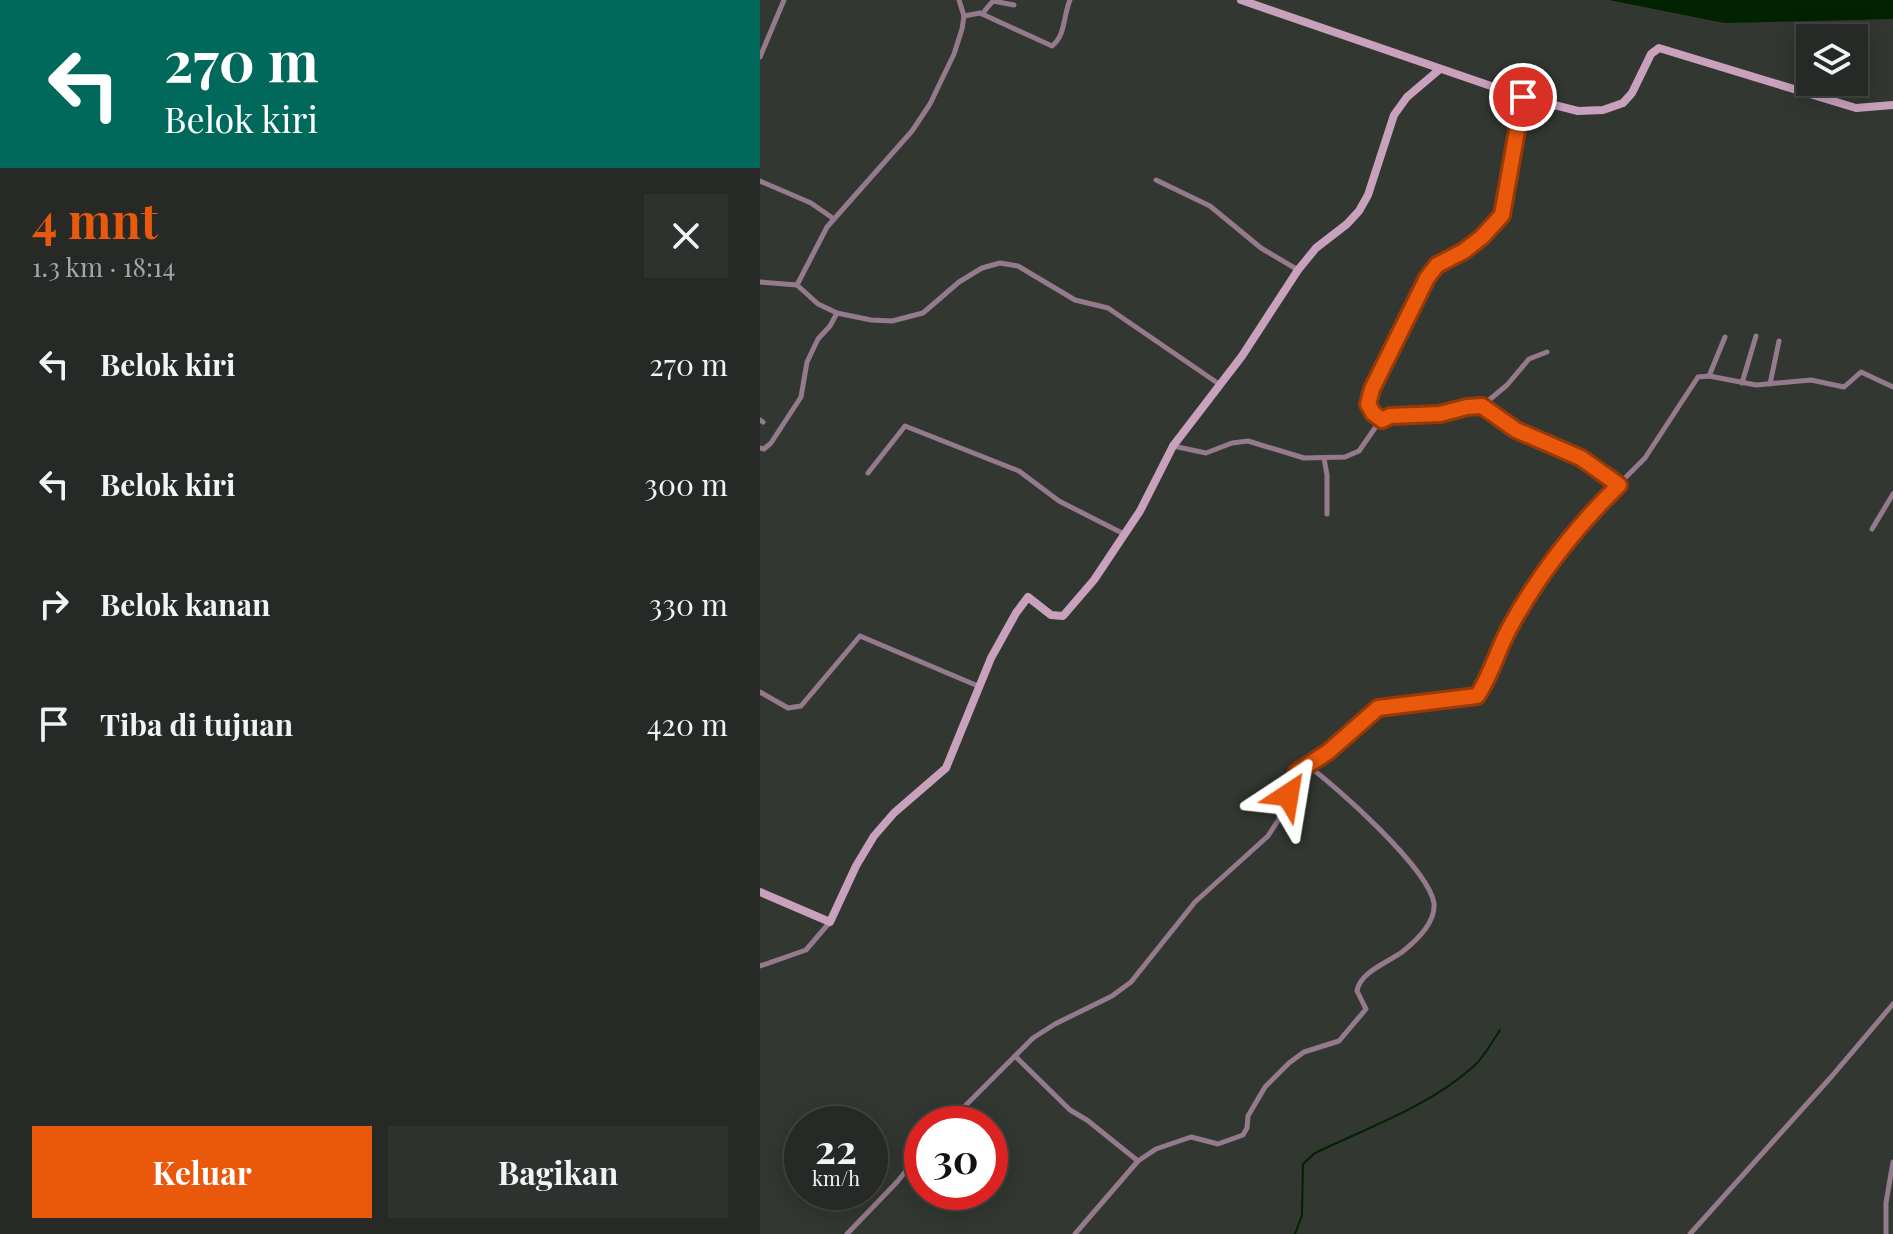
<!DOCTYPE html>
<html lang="id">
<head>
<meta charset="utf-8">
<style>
	:root { --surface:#262925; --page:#2e312d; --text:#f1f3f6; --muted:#a4a6a7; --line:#424542; --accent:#ea580c }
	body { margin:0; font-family:"Playfair Display",serif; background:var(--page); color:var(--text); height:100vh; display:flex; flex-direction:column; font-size:30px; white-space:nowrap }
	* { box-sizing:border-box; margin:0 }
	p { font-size:26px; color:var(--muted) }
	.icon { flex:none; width:44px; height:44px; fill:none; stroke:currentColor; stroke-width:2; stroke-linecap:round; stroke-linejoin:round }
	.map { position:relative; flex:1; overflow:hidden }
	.panel { display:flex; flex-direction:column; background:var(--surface); width:760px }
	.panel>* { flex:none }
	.hud { background:#00695c; color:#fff; overflow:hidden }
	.controls { position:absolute; left:1036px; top:24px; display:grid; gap:16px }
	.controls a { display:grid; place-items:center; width:72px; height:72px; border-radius:0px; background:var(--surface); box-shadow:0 4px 20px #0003,0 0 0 2px var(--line); font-size:40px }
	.speed { position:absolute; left:24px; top:1106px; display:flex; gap:16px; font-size:40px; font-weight:700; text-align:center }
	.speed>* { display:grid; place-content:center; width:104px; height:104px; border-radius:50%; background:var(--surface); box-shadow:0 4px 20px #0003,0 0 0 2px var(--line); line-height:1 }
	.speed small { font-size:20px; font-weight:400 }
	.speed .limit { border:12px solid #d22; background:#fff; color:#111 }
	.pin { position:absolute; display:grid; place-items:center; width:68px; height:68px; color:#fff; margin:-34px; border:4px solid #fff; border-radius:50%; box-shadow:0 2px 8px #0007 }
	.me { position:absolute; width:88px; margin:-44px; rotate:33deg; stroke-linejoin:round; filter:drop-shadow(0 0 6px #0008) }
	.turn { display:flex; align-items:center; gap:28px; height:168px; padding:0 32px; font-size:36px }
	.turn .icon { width:104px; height:104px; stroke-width:2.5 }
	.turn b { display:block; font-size:56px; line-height:68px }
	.round { display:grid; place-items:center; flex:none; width:84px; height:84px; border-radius:0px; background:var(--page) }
	.headline { display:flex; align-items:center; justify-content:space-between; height:136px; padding:0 32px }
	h1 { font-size:48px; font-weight:700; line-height:60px; color:var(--accent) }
	.action { display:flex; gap:16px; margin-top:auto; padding:16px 32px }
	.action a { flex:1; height:92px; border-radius:0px; background:var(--accent); color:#fff; font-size:32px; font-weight:700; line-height:92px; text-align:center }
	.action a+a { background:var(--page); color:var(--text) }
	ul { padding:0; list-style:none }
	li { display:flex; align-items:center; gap:24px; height:120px; padding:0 32px }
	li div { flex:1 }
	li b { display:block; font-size:30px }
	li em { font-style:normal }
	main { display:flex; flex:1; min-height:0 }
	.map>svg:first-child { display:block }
</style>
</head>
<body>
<main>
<section class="panel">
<div class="hud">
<div class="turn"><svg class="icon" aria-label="left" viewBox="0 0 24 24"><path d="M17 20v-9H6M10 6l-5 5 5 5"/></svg><div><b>270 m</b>Belok kiri</div></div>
</div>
<div class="headline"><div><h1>4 mnt</h1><p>1.3 km · 18:14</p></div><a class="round"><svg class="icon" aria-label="close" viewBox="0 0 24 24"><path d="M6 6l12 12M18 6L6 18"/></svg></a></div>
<ul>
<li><svg class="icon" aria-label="left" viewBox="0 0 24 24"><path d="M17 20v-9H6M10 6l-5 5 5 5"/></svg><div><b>Belok kiri</b></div><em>270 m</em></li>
<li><svg class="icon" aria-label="left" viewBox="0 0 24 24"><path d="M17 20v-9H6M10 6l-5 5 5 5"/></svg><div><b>Belok kiri</b></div><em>300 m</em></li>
<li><svg class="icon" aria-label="right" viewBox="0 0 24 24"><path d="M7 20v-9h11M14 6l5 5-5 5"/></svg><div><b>Belok kanan</b></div><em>330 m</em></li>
<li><svg class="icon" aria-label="arrive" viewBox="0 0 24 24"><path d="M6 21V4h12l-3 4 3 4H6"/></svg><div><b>Tiba di tujuan</b></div><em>420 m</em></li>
</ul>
<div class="action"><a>Keluar</a><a>Bagikan</a></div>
</section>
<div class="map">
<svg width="1133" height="1234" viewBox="0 0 1133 1234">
	<rect width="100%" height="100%" fill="#323731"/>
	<path fill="#022302" d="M849 0H1133V19L964 23Z"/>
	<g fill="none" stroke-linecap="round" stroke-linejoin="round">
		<path stroke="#022302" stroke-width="2" d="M535 1234 542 1215 543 1164 555 1153C607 1128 670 1106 714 1066 724 1057 732 1042 740 1030"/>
		<g stroke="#947a8c" stroke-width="5">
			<path d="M222 14 233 1 254 5"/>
			<path d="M204 16 220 13 292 46C306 35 303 16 310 0"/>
			<path d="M0 57 24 0"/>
			<path d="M396 180 450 206 501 248 538 270"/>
			<path d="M0 181 51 203 74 219"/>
			<path d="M0 282 37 285 58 304 77 313 111 320 132 321 163 313 199 282 222 268 240 263 258 266 315 300 348 308 459 384"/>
			<path d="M37 285 67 227 152 131 170 104 194 54 202 29 204 16 199 0"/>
			<path d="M949 376 965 337"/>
			<path d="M982 383 996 336"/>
			<path d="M1010 384 1019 341"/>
			<path d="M722 406 747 385 769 359 787 352"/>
			<path d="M0 420 3 422"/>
			<path d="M622 420 610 410 608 400 667 278 677 265 704 251 722 237 742 215 763 97"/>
			<path d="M413 446 446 453 472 443 488 441 544 458 585 457 599 451 615 428 627 417 680 414 718 406 728 410 756 430 821 458 859 485"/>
			<path d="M0 448 4 449 11 443 41 397 47 362 58 339 70 326 77 313"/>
			<path d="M564 458 567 475V514"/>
			<path d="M108 473 145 426 259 471 299 501 364 534"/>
			<path d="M1112 529 1133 494"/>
			<path d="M0 692 28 708 41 706 100 636 218 686"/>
			<path d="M0 966 46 950 70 922"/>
			<path d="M255 1056 310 1110 327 1120 378 1161"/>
			<path d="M187 1124 273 1038 295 1024 352 996 371 982 435 902 508 836 523 813 532 783 540 770 568 752 618 708 717 696 750 628 799 552 832 511 885 458 938 377 949 376 996 385 1051 380 1084 387 1101 372 1133 387"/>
			<path d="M87 1234 137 1182 162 1151"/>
			<path d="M315 1234 378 1161 396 1149 431 1137 458 1144 483 1135 487 1128 488 1116 505 1087 529 1063 544 1052 579 1041 606 1009 597 991C600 972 627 963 642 952 656 941 676 923 674 903 668 868 577 787 547 765"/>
			<path d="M930 1234 1072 1076 1133 1004"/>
			<path d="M1126 1234V1203L1133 1162"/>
		</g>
		<g stroke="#c9a1bc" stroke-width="8">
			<path d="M481 0 763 97 818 111 843 110 863 103 872 93 891 54 899 48 1096 108 1133 105"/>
			<path d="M0 892 70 922 96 866 114 836 134 813 186 768 231 658 256 613 268 597 291 615 303 616 334 580 380 511 413 446 482 356 538 270 556 248 587 224 599 211 608 195 634 115 647 97 680 69"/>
		</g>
	</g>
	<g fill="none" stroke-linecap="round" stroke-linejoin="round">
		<defs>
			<path id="route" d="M528 795 537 772 568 752 618 708 717 696C731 676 737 651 749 629 778 575 816 527 859 485L821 458 756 430 722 406 707 407 680 414 630 416 622 420 613 413 608 404 612 389 667 278 677 265 704 251 722 237 742 215 763 97"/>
		</defs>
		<use href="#route" stroke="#983908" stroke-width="20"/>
		<use href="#route" stroke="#ea580c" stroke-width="14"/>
	</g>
</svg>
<div class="controls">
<a><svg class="icon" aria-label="layers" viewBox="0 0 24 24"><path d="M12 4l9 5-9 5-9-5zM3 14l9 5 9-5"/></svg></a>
</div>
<div class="speed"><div>22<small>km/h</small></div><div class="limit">30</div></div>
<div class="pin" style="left:763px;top:97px;background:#d93025"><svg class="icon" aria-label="arrive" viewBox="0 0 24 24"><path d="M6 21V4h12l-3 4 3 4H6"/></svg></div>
<svg class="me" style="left:528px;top:795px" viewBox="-20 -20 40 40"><path d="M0-17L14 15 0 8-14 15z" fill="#ea580c" stroke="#fff" stroke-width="4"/></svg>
</div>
</main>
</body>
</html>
